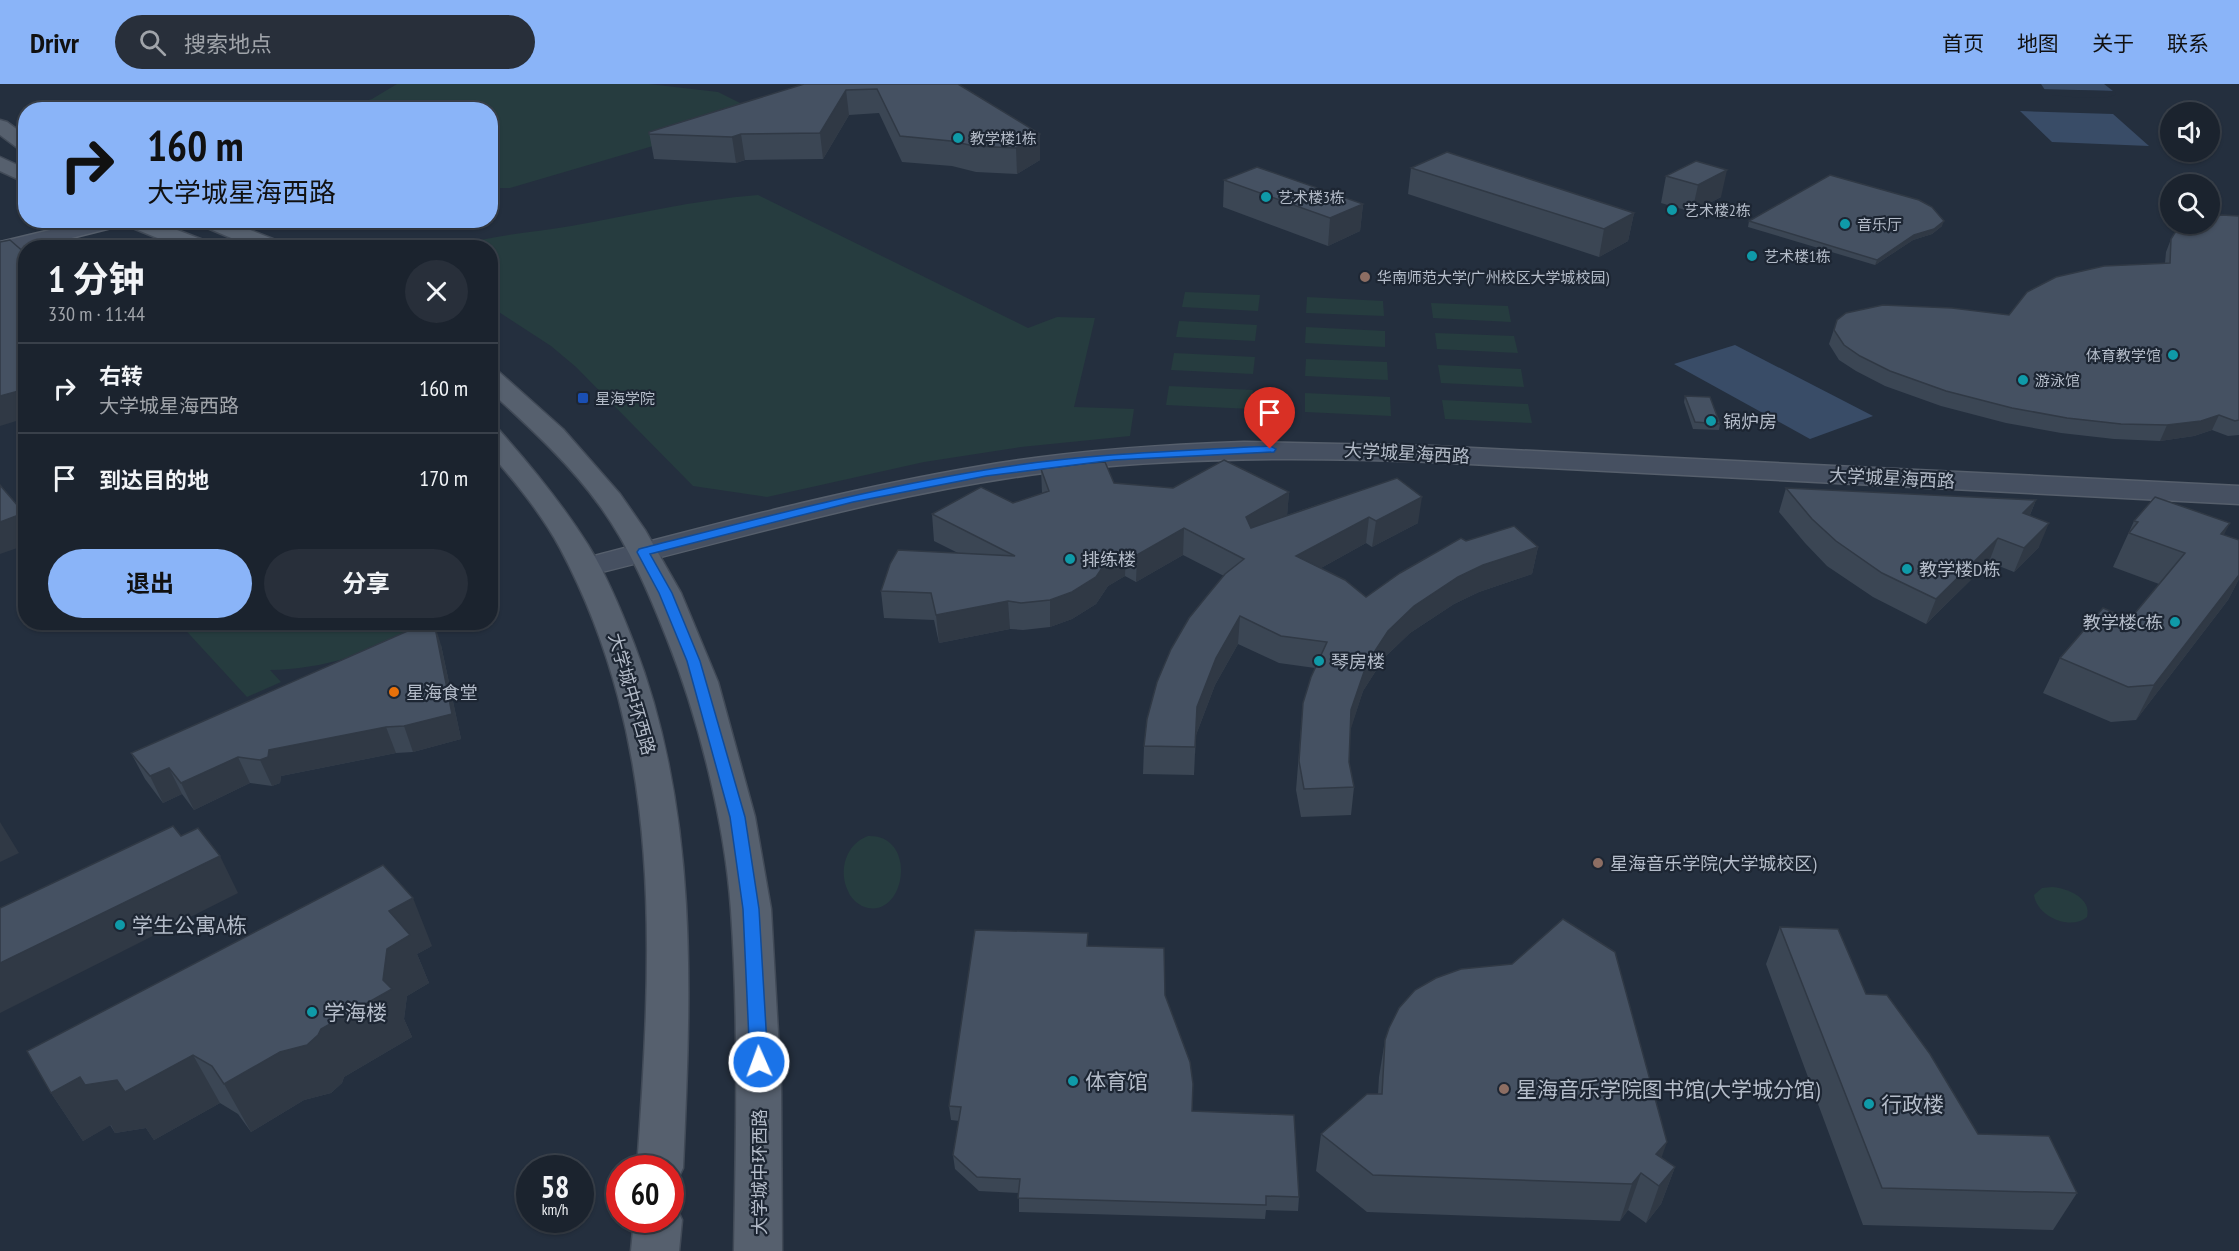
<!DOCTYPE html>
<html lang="zh">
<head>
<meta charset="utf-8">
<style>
	:root { --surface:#1b232e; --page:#282f3a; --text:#f1f3f6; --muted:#a0a4aa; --line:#39404a; --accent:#8ab4f8 }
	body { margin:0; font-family:"PT Sans Narrow","Noto Sans SC",sans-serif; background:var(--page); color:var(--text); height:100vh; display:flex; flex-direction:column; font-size:22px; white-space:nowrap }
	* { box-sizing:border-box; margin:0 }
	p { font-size:20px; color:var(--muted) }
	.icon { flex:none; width:33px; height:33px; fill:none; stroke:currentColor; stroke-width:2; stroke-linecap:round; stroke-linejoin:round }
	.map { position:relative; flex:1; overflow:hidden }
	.details { position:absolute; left:18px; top:156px; width:480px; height:390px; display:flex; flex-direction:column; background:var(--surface); border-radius:24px; box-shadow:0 2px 4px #0004,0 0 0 2px var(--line) }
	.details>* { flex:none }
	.hud { position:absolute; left:18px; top:18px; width:480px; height:126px; border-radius:24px; box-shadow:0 2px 4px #0004,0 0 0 2px var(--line); background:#8ab4f8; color:#111; overflow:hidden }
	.tools { position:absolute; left:2160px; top:18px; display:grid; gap:12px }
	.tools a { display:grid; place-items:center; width:60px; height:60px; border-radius:50%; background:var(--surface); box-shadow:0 2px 4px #0004,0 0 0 2px var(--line); font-size:30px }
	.speed { position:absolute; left:516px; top:1071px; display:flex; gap:12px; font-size:30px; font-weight:700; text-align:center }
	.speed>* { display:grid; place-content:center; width:78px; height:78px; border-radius:50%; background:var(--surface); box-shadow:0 2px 4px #0004,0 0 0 2px var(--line); line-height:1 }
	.speed small { font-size:15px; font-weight:400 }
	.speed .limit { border:9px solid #d22; background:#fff; color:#111 }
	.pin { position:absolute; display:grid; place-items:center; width:51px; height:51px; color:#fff; margin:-62px -26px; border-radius:50% 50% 50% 0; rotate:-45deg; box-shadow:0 0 6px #0007 }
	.pin .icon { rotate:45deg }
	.me { position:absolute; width:66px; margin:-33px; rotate:358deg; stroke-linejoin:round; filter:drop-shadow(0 0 4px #0008) }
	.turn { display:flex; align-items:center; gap:21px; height:126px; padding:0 30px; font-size:27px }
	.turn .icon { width:78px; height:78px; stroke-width:2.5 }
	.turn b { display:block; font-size:42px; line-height:51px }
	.round { display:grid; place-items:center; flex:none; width:63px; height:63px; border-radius:32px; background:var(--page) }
	.head { display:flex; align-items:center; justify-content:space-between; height:102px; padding:0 30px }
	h1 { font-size:36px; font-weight:700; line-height:45px }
	.action { display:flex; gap:12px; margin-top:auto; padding:12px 30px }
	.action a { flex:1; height:69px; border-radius:36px; background:var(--accent); color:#111; font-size:24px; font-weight:700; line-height:69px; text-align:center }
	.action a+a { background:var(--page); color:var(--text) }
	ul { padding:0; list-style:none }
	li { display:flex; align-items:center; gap:18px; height:90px; padding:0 30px; border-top:2px solid var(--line) }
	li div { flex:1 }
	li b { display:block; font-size:22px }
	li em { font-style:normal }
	header { display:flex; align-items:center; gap:36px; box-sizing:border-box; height:84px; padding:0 30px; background:var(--accent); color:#111 }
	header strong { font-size:28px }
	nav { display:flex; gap:33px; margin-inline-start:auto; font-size:21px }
	.search { width:420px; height:54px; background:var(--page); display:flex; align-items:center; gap:15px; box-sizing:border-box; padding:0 21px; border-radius:33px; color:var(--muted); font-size:22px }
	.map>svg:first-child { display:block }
</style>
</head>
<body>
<header>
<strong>Drivr</strong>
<div class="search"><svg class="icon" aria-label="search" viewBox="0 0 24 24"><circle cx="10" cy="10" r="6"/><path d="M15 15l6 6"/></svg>搜索地点</div>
<nav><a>首页</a><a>地图</a><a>关于</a><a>联系</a></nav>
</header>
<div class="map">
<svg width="2239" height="1167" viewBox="0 0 2239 1167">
	<rect width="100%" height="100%" fill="#242f3e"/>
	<g fill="#263c3f">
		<path d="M397 0H649L718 8 762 30 510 104H491L490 26H345L348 22 372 15Z"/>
		<path d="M758 111 1028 244 1057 233 1095 234 1074 323 1134 325 1130 352 1021 363 924 378 767 413 693 402 576 283 551 262 491 223 490 164 457 163C494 150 533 149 571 142 633 131 694 116 758 111Z"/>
		<path d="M1185 208 1260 211 1258 227 1182 223Z"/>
		<path d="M1307 213 1383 217 1384 232 1306 229Z"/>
		<path d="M1431 219 1508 222 1511 238 1433 234Z"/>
		<path d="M1179 237 1257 241 1255 257 1176 253Z"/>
		<path d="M1306 243 1385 247V263L1305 259Z"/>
		<path d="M1435 249 1514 252 1518 269 1437 265Z"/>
		<path d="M1174 269 1255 273 1253 290 1171 286Z"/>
		<path d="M1306 275 1387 278 1388 296 1305 292Z"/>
		<path d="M1438 281 1521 285 1524 303 1441 299Z"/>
		<path d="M1169 302 1253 306 1251 325 1166 321Z"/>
		<path d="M1305 309 1390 313 1391 332 1305 328Z"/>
		<path d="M1442 316 1528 320 1532 339 1445 335Z"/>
		<path d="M179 539H418C376 570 322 585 270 586L281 598 247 613Z"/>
		<path d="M868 752C917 750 907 831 868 824 859 822 851 815 848 807 838 786 846 760 868 752Z"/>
		<path d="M2052 803C2067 804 2092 814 2087 833 2071 847 2037 833 2034 811L2042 804Z"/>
	</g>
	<g fill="#394c67">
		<path d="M2041 0H2104L2113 7 2045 6Z"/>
		<path d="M2020 27 2113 30 2149 62 2052 58Z"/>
		<path d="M1735 261 1873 332 1810 355 1674 280Z"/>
	</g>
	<path fill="#242f3e" d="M2040 5 2116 7V8L2115 11 2108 13 2082 14 2052 11Z"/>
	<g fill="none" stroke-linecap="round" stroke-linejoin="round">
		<defs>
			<g id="secondary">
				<path d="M92 136H130L127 140 0 172V158Z"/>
				<path d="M1244 358 1432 362 2239 402V420L1432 378C1305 373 1178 373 1051 388 893 408 740 454 586 492L575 489 571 483 575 477C710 442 845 405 982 382 1069 367 1156 361 1244 358Z"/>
			</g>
			<g id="primary">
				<path d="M0 36 7 38 26 52V67L19 65 0 51Z"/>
				<path d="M0 73 26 85V99L0 87Z"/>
				<path d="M120 136H151L211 159 214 164H182L123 140Z"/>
				<path d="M195 136H225L283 159 286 164H255L198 140Z"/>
				<path d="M490 286 499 288 563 345 620 410 645 446 681 509 718 598 755 733 771 825 781 1002 782 1167H734C736 1054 739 940 731 826 725 740 699 635 667 555 649 509 629 462 600 422 569 379 529 343 490 307Z"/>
				<path d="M490 344 499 346C532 383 562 420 588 461 607 492 621 526 634 560 699 728 691 907 683 1084L676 1098 670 1100V1084H637C652 869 665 662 560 464 541 429 516 399 490 369Z"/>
				<path d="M670 1119 675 1121 682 1136 679 1167H631L634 1136H670Z"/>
			</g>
		</defs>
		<use href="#secondary" stroke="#565f6c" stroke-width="3"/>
		<use href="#primary" stroke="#414a57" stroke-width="3"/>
		<use href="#secondary" fill="#465061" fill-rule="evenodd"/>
		<use href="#primary" fill="#56606e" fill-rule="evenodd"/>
	</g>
	<g fill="#3b4654">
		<path d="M804 0H958L1040 76 1017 90 976 88 952 82 902 78 879 29 849 31 823 75 745 76 736 79 654 75 649 48Z"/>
		<path d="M1696 77 1721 113 1692 128 1661 119 1666 92Z"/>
		<path d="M1411 84 1634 129 1628 157 1599 173 1408 110Z"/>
		<path d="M1224 96 1363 120 1360 147 1328 162 1223 123Z"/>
		<path d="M2239 132V351L2228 352 2212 346 2194 352 2160 357 2114 355 2061 349 2006 339 1941 322 1885 302 1856 287 1839 276 1829 260 1837 236 2009 231 2165 179 2166 168 2171 155Z"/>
		<path d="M1749 137 1942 142 1932 150 1913 156 1875 181 1748 143Z"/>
		<path d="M1685 312 1720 340 1719 346 1693 345 1684 318Z"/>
		<path d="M1041 385 1114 399 1173 404 1289 408 1287 431 1397 394 1418 439 1372 463 1366 459 1321 484 1366 513 1466 457 1538 463 1532 490 1479 508 1454 520 1410 549 1384 574 1363 607 1350 646 1349 678 1354 703 1351 731 1301 733 1296 706 1303 619 1315 584 1279 579 1238 560 1215 601 1196 651 1194 691 1143 690 1144 662 1224 492 1183 471 1136 498 1125 492 1108 502 1096 520 1072 535 1050 543 1023 546 1010 545 939 559 934 536 884 534 881 507 958 469 934 457 932 430 1013 419 1042 409Z"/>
		<path d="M1786 404 2036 416 2030 431 2039 463 2014 488 1989 478 1926 540 1873 513 1827 482 1805 459 1779 428Z"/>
		<path d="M2134 437 2224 451 2239 456V495L2228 516 2136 636 2111 638 2043 609 2060 574 2130 535 2159 500 2113 483Z"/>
		<path d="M441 561 461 655 413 668 396 669 281 692 280 699 272 702 250 699 194 726 182 710 163 719 145 695 131 669Z"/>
		<path d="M1780 843 1866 910 1978 1050 2077 1109 2053 1146 1863 1141 1766 880Z"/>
		<path d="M1088 849V862L1165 911 1192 1027 1299 1113 1298 1127 1266 1126 1265 1135 1019 1128V1109L979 1107 955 1085 953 1071 959 1037 951 1036 949 1022Z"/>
		<path d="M432 862 417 870 429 899 407 912 404 935 412 953 344 993 342 999 331 1009 304 1016 251 1048 238 1030 220 1019 154 1056 146 1044 115 1049 110 1041 83 1057 51 1009Z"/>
		<path d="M1385 956 1661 1074 1675 1083 1661 1120 1646 1139 1628 1126 1620 1137 1367 1128 1316 1087 1321 1050 1378 1010 1379 993Z"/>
	</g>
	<g fill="#303945">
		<path d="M846 6 849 31 823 75 820 49Z"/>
		<path d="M741 50 745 76 736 79 732 53Z"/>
		<path d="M1040 50V76L1017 90 1016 64Z"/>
		<path d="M1727 86 1721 113 1692 128 1698 101Z"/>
		<path d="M1363 120 1360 147 1328 162 1330 134Z"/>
		<path d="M1634 129 1628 157 1599 173 1604 145Z"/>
		<path d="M1944 137 1942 142 1932 150 1913 156 1875 181 1877 176 1914 151Z"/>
		<path d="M26 305V334L0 342V312Z"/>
		<path d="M2219 331 2212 346 2194 352 2160 357 2167 341Z"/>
		<path d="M1289 408 1287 434 1244 459 1246 433Z"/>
		<path d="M1422 413 1418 439 1372 463 1376 437Z"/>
		<path d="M2036 416 2026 440 2023 429Z"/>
		<path d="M24 429 26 432V461L0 470V438Z"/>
		<path d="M1369 433 1366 459 1294 499 1296 472Z"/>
		<path d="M2049 439 2039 463 2014 488 2024 464Z"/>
		<path d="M2230 439 2213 472 2221 450Z"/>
		<path d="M1184 444 1183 471 1136 498 1137 471Z"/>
		<path d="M1998 454 1989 478 1926 540 1936 515Z"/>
		<path d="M1538 463 1532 490 1479 508 1454 520 1410 549 1384 574 1363 607 1348 654 1351 626 1367 579 1388 547 1414 522 1458 493 1483 481Z"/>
		<path d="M1126 465 1125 492 1108 502 1096 520 1072 535 1050 543V516L1108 475Z"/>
		<path d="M2239 485V495L2228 516 2136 636 2154 601Z"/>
		<path d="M1008 517 1010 545 939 559 936 531Z"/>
		<path d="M1240 532 1238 560 1215 601 1196 651 1194 691 1197 623 1216 574Z"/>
		<path d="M434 538 441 561 461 655 413 668 404 642Z"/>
		<path d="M386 643 396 669 281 692 280 699 272 702 260 676 269 666Z"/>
		<path d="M238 673 250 699 194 726 181 699Z"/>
		<path d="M169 684 182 710 163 719 150 692Z"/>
		<path d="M0 738 19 769 0 778Z"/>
		<path d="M220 772 238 809 0 929V879Z"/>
		<path d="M413 814 432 862 417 870 429 899 407 912 404 935 412 953 344 993 342 999 331 1009 304 1016 251 1048 224 1000 321 945 383 896 389 827Z"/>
		<path d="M193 971 220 1019 154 1056 146 1044 115 1049 111 1041 83 1057 51 1009 80 993Z"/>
		<path d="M1667 1058 1654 1095 1656 1070Z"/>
		<path d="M1675 1083 1661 1120 1646 1139 1659 1102Z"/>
		<path d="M1641 1089 1628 1126 1620 1137 1632 1100Z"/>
	</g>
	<g fill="#455162" stroke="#303945" stroke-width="1.5">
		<path d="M804 0H958L1040 50 1016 64 974 62 951 57 900 52 877 5 846 6 820 49 741 50 732 53 649 50V48Z"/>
		<path d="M1447 68 1634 129 1604 145 1411 84Z"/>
		<path d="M1696 77 1727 86 1698 101 1666 92Z"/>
		<path d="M1257 83 1363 120 1330 134 1224 96Z"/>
		<path d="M1830 91 1919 116 1932 123 1944 137 1934 145 1914 151 1877 176 1749 137Z"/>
		<path d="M2222 131 2239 132V336L2235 337 2219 331 2201 337 2167 341 2121 340 2067 334 2012 324 1946 307 1890 287 1860 272 1844 261 1834 246 1837 236 1846 229 1883 221 1952 224 2009 231 2027 208 2056 193 2104 182 2170 179 2171 155 2179 142 2184 140H2210V133Z"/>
		<path d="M10 156 26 170V305L0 312V158Z"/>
		<path d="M1685 312 1710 313 1720 340 1695 338Z"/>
		<path d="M1224 376 1289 408 1246 433 1251 444 1397 394 1422 413 1376 437 1369 433 1296 472 1345 496 1366 513 1400 489 1461 454 1466 457 1514 442 1538 463 1483 481 1458 493 1414 522 1388 547 1367 579 1351 626 1349 678 1354 703 1304 705 1299 677 1303 619 1311 593 1327 558 1281 552 1240 532 1216 574 1197 623 1195 663 1144 662 1147 635 1157 598 1171 565 1189 534 1206 513 1225 490 1244 475 1184 444 1137 471 1126 465 1108 475 1096 493 1072 508 1050 516 1021 519 1008 517 936 531 931 509 881 507 890 480 898 466 1015 472 932 430 981 403 1013 419 1049 407 1041 385 1089 379 1105 378 1114 399 1173 404Z"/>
		<path d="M0 401 24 429 0 438Z"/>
		<path d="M1786 404 2036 416 2023 429 2049 439 2024 464 1998 454 1936 515 1882 489 1836 457 1812 435Z"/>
		<path d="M2155 413 2230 439 2221 450 2239 456V491L2154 601 2128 603 2060 574 2103 524 2130 535 2185 469 2129 449 2138 438 2134 437Z"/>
		<path d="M428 538H434L452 630 404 642 386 643 269 666 268 673 260 676 238 673 181 699 169 684 150 692 131 669Z"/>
		<path d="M173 742 181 752 198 744 220 772 0 879V824Z"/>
		<path d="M383 781 413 814 389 827 410 851 387 865 383 896 392 905 321 945 318 951 307 961 280 968 224 1000 212 982 193 971 125 1008 117 996 85 1001 80 993 51 1009 27 967Z"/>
		<path d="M1563 835 1615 868 1667 1058 1656 1070 1675 1083 1659 1102 1641 1089 1632 1100 1373 1091 1321 1050 1367 1010H1382L1385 956 1389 944 1399 924 1415 906 1436 894 1461 885 1512 880Z"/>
		<path d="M1780 843 1838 845 1866 910 1887 911 1930 970 1978 1050 2049 1052 2077 1109 1882 1104Z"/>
		<path d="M975 846 1088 849 1087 862 1164 864 1165 911 1190 978 1193 1000 1192 1027 1294 1031 1299 1113 1266 1112V1121L1018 1114 1020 1095 977 1093 953 1071 961 1023 949 1022Z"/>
	</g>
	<path fill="#1a73e8" stroke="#114b97" stroke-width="1.5" d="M1270 362 1276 365 1274 368 1114 376 986 392 853 418 650 470 672 509 700 577 745 733 759 825 768 978 765 984 759 986 752 984 750 978 743 825 730 733 687 577 659 509 637 468 639 465C753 436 868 405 985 386 1079 370 1175 367 1270 362Z"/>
	<g fill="#0f9aa8" stroke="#1d2633" stroke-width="2">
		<circle cx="958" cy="54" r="6"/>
		<circle cx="1266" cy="113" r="6"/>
		<circle cx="1672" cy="126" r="6"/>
		<circle cx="1845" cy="140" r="6"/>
		<circle cx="1752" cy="172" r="6"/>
		<circle cx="2173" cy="271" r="6"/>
		<circle cx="2023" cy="296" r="6"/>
		<circle cx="1711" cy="337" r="6"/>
		<circle cx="1070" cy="475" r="6"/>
		<circle cx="1907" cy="485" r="6"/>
		<circle cx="2175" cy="538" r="6"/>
		<circle cx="1319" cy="577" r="6"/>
		<circle cx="120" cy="841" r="6"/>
		<circle cx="312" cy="928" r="6"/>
		<circle cx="1073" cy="997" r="6"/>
		<circle cx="1869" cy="1020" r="6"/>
	</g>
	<g fill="#8d6e63" stroke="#1d2633" stroke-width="2">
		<circle cx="1365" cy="193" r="6"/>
		<circle cx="1598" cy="779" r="6"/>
		<circle cx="1504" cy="1005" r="6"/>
	</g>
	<rect fill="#1a4fb4" stroke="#1d2633" stroke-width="2" x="577" y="308" width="12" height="12" rx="3"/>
	<circle fill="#e8710a" stroke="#1d2633" stroke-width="2" cx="394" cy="608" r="6"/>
	<g text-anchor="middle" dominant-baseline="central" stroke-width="4.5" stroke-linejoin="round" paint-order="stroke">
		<g font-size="15" fill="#b4bcc9" stroke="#1d2633" text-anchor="start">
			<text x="970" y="54">教学楼1栋</text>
			<text x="1278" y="113">艺术楼3栋</text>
			<text x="1684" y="126">艺术楼2栋</text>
			<text x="1857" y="140">音乐厅</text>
			<text x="1764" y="172">艺术楼1栋</text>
			<text x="1377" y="193">华南师范大学(广州校区大学城校园)</text>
			<text x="2161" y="271" text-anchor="end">体育教学馆</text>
			<text x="2035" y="296">游泳馆</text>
			<text x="595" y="314">星海学院</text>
		</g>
		<g font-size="18" fill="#b4bcc9" stroke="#1d2633" text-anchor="start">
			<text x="1723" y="337">锅炉房</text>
			<text x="1082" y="475">排练楼</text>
			<text x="1919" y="485">教学楼D栋</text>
			<text x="2163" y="538" text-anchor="end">教学楼C栋</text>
			<text x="1331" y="577">琴房楼</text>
			<text x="406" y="608">星海食堂</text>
			<text x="1610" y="779">星海音乐学院(大学城校区)</text>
		</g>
		<g font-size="18" fill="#b4bcc9" stroke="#1d2633">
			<text transform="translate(1407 369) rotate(3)">大学城星海西路</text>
			<text transform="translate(1892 394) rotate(3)">大学城星海西路</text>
			<text transform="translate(632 610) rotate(74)">大学城中环西路</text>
			<text transform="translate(759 1088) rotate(-90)">大学城中环西路</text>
		</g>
		<g font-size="21" fill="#b4bcc9" stroke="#1d2633" text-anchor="start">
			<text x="132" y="841">学生公寓A栋</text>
			<text x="324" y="928">学海楼</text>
			<text x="1085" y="997">体育馆</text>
			<text x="1516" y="1005">星海音乐学院图书馆(大学城分馆)</text>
			<text x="1881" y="1020">行政楼</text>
		</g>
	</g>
</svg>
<div class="tools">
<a><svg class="icon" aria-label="sound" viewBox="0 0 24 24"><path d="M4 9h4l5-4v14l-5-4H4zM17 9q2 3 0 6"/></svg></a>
<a><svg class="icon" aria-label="search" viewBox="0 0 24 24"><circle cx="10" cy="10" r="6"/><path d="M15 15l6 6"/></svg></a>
</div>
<div class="speed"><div>58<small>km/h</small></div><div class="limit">60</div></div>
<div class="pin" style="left:1270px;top:365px;background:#d93025"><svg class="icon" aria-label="arrive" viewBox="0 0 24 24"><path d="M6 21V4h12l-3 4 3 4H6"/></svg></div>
<svg class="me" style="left:759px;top:978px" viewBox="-20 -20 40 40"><circle r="17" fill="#1a73e8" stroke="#fff" stroke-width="3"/><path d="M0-11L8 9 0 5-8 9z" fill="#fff"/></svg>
<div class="hud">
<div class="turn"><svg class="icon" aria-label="right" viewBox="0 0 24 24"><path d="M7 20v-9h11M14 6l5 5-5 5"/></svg><div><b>160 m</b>大学城星海西路</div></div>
</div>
<section class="details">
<div class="head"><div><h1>1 分钟</h1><p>330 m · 11:44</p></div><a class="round"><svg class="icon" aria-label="close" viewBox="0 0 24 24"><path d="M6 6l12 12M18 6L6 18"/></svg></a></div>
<ul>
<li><svg class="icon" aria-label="right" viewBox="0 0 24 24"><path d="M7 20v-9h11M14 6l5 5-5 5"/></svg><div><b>右转</b><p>大学城星海西路</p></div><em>160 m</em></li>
<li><svg class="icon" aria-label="arrive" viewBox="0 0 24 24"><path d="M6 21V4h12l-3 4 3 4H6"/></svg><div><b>到达目的地</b></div><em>170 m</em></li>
</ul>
<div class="action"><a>退出</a><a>分享</a></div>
</section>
</div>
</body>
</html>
